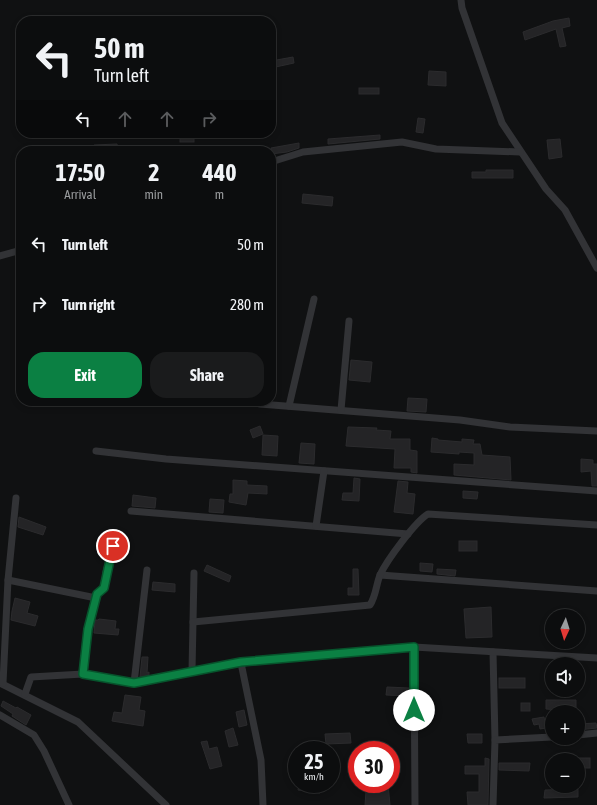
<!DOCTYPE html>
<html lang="en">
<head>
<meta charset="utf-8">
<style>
	:root { --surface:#0c0d0e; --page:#1a1b1c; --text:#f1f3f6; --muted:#9a9c9e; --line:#2c2d2e; --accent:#0b8043 }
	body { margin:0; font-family:"Asap Condensed",sans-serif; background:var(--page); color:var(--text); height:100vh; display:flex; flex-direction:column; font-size:15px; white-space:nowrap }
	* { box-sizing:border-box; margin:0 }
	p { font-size:13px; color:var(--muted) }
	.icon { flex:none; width:22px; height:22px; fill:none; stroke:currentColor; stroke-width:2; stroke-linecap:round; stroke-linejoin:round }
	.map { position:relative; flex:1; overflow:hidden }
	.details { position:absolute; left:16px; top:146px; width:260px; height:260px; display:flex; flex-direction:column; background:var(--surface); border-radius:16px; box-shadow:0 2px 6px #0003,0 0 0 1px var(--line) }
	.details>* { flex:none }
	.top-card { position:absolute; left:16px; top:16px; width:260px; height:122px; border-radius:16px; box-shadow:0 2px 6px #0003,0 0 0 1px var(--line); background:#0c0d0e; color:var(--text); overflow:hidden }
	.needle { width:26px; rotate:184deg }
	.tools { position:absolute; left:545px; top:609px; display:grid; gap:8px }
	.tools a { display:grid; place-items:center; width:40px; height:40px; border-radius:50%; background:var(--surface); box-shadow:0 2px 6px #0003,0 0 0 1px var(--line); font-size:20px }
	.speed { position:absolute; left:288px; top:741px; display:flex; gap:8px; font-size:20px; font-weight:700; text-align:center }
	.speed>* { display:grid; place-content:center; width:52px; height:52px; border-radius:50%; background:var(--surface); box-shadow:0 2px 6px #0003,0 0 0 1px var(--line); line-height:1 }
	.speed small { font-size:10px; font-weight:400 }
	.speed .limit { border:6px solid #d22; background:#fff; color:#111 }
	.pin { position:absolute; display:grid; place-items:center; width:34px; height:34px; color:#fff; margin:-17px; border:2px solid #fff; border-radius:50%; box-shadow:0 1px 4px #0007 }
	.me { position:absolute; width:44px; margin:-22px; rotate:0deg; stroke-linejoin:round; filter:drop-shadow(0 0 3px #0008) }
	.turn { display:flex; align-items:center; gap:14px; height:84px; padding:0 12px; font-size:18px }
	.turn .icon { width:52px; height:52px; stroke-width:2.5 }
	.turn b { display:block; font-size:28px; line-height:34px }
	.lanes { display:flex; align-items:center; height:38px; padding:0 12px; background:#0003; justify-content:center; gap:20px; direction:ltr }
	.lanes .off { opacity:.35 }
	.eta { display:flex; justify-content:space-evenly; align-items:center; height:68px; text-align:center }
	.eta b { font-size:24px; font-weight:700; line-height:28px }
	.primary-button { display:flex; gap:8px; margin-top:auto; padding:8px 12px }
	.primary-button a { flex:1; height:46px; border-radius:16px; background:var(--accent); color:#fff; font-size:16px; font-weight:700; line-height:46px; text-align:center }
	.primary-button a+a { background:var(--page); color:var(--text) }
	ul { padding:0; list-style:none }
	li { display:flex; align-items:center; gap:12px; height:60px; padding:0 12px }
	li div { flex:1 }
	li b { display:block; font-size:15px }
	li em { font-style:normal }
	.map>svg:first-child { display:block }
</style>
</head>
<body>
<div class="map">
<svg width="597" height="805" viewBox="0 0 597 805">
	<rect width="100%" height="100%" fill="#101112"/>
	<g fill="#242426" stroke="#2b2b2d">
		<path d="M569 18 570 26 562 28 566 46 560 47 556 29 525 40 523 32 553 21Z"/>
		<path d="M293 57 294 63 271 68V61Z"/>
		<path d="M429 71 446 72V86L428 85Z"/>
		<rect x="359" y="88" width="20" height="6"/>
		<path d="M418 118 425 119 423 133 416 132Z"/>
		<rect x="180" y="133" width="14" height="9"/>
		<path d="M380 135V139L328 144V139Z"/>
		<path d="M560 139 562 157 549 159 547 140Z"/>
		<path d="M299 143V148L287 152 271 154V148Z"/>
		<path d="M117 144 118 150 95 151 94 145Z"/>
		<path d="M486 170H513V178H472V172H486Z"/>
		<path d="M303 194 333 197 332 206 302 203Z"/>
		<path d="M351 360 372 362 370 382 349 380Z"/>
		<path d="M408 398 427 399 426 412 407 411Z"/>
		<path d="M260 426 263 434 253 438 250 430Z"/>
		<path d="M348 427 377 428 376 430 391 431 390 439H410V450L417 451V473L411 472V468H394L395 449 346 446Z"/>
		<path d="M263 435 278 436 277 456 262 455Z"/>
		<path d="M432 438 438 439V440L462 442V439L474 440 473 444H480L482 455 510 457 511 480 454 475V464L474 465V453L459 452V454L431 452Z"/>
		<path d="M301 443 315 444 314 464 299 463Z"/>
		<path d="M581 459 593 460V464H597V486H592L591 471 581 472Z"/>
		<path d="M354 478 360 479 359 501 342 500 343 493H353Z"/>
		<path d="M233 480 247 481V485L267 486V494L248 493 246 505 229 502 230 494H233Z"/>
		<path d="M398 481 408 482 407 493 415 494 413 514 394 512Z"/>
		<path d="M463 491 478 492 477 499 463 498Z"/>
		<path d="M133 495 156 498 155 508 132 506Z"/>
		<path d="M210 499 224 500 223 513 209 512Z"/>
		<path d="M19 517 46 527 43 535 18 527Z"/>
		<rect x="459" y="541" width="18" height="10"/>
		<path d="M420 563 433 564 432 572 420 571Z"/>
		<path d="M207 565 231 576 229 582 204 571Z"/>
		<path d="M353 569H358L359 595H348V588H353Z"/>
		<path d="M437 569 456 570 455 576 437 574Z"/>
		<path d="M153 582 175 584V592L152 590Z"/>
		<path d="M15 598 30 602 27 613 38 616 35 626 11 620 12 611Z"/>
		<path d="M491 607 492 637 466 638 464 609Z"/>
		<path d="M99 619 116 621 115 629H119L118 635 94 633 95 620H98Z"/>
		<path d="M142 657H148L147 673 149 672V675L140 677Z"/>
		<rect x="499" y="678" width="26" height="10"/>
		<path d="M387 687 409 688V696L386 695Z"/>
		<path d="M125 695 141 697 139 710 145 711 143 726 112 721 114 712 122 713Z"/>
		<path d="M546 700H576V711L546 709Z"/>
		<path d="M3 701 16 708 17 707 31 715 26 725 12 716 13 714 1 706Z"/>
		<rect x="521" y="703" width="9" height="8"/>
		<path d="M244 710 247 725 239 727 236 712Z"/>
		<path d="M544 717 545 722H552V727L540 729 539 724 534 725 532 719Z"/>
		<path d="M596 723 597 728 578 730V724Z"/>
		<path d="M233 728 238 745 229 747 225 731Z"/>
		<path d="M350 733 351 743 326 744 325 734Z"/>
		<path d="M467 734H482V743H468Z"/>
		<path d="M207 741 209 749 217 747 222 766 210 769 201 742Z"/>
		<path d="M485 758 489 759 488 805H468L467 792H479V774H465V766H485Z"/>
		<rect x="578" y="758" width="12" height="10"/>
		<path d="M499 763H530L529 771 499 770Z"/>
		<path d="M301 784H309V786L319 787 320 793 298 790 299 785Z"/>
		<path d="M363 784H388L390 805H365L366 791H363Z"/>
		<path d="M578 789V797L544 798 545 790Z"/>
	</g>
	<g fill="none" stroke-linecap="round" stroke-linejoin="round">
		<g stroke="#323336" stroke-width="7">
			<path d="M461 0 462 8 502 123 546 189 565 210 597 268"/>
			<path d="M271 162 303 152 402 142 436 149 520 152"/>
			<path d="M0 256 21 250"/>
			<path d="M260 404 460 420 510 427 597 431"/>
			<path d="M289 406 314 299"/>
			<path d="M341 410 349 321"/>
			<path d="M96 451 166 459 597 491"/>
			<path d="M131 511 408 534"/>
			<path d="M316 526 324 471"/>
			<path d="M380 575 597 591"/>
			<path d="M8 580 96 598"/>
			<path d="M193 622 194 573"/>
			<path d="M414 647 415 805"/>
			<path d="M493 652 495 740"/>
			<path d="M241 663 261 760 263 805"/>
			<path d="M192 671 193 622 370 605C376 596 376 585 380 575 387 560 415 522 428 514L597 525"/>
			<path d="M83 674 88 629 97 594 104 589 106 572 116 534"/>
			<path d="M0 683 78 722 166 805"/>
			<path d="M3 683 8 580 16 498"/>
			<path d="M134 683 147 570"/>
			<path d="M25 694 31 677 83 674 134 683 241 663 414 647 597 658"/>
			<path d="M0 715 34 735 44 751 69 805"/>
			<path d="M578 735 597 733"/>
			<path d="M493 805 495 740 552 737"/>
		</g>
	</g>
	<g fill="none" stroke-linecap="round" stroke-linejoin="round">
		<defs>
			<path id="route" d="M113 546 104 588 97 594 88 629 83 674 134 683 241 662 414 647V710"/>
		</defs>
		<use href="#route" stroke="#07532c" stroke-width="10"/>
		<use href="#route" stroke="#0b8043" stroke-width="7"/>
	</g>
</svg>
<div class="tools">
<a><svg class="needle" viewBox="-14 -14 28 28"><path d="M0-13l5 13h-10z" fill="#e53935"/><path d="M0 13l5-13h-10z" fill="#9a9c9e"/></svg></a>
<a><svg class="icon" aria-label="sound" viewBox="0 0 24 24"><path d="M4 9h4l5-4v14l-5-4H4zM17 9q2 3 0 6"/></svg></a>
<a>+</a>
<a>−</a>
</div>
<div class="speed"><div>25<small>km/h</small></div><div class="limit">30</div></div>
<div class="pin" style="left:113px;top:546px;background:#d93025"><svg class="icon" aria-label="arrive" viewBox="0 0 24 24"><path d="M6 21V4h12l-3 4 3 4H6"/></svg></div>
<svg class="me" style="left:414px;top:710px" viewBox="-20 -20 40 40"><circle r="19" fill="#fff"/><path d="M0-13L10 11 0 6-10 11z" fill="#0b8043"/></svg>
<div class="top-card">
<div class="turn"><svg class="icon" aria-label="left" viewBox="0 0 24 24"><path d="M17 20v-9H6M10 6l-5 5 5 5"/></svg><div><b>50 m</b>Turn left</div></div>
<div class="lanes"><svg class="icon" aria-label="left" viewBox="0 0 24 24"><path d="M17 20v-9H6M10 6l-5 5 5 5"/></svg><svg class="icon off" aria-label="ahead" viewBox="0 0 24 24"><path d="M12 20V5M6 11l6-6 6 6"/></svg><svg class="icon off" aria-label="ahead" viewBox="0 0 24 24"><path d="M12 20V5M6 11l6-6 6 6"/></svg><svg class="icon off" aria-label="right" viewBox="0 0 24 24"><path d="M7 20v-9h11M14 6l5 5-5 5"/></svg></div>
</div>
<section class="details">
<div class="eta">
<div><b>17:50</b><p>Arrival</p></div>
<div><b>2</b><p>min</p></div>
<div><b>440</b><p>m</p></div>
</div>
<ul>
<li><svg class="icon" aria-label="left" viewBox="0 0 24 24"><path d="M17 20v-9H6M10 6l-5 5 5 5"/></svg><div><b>Turn left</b></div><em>50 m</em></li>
<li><svg class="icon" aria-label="right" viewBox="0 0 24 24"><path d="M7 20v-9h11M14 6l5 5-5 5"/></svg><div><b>Turn right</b></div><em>280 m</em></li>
</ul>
<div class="primary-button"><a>Exit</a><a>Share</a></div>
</section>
</div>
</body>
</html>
